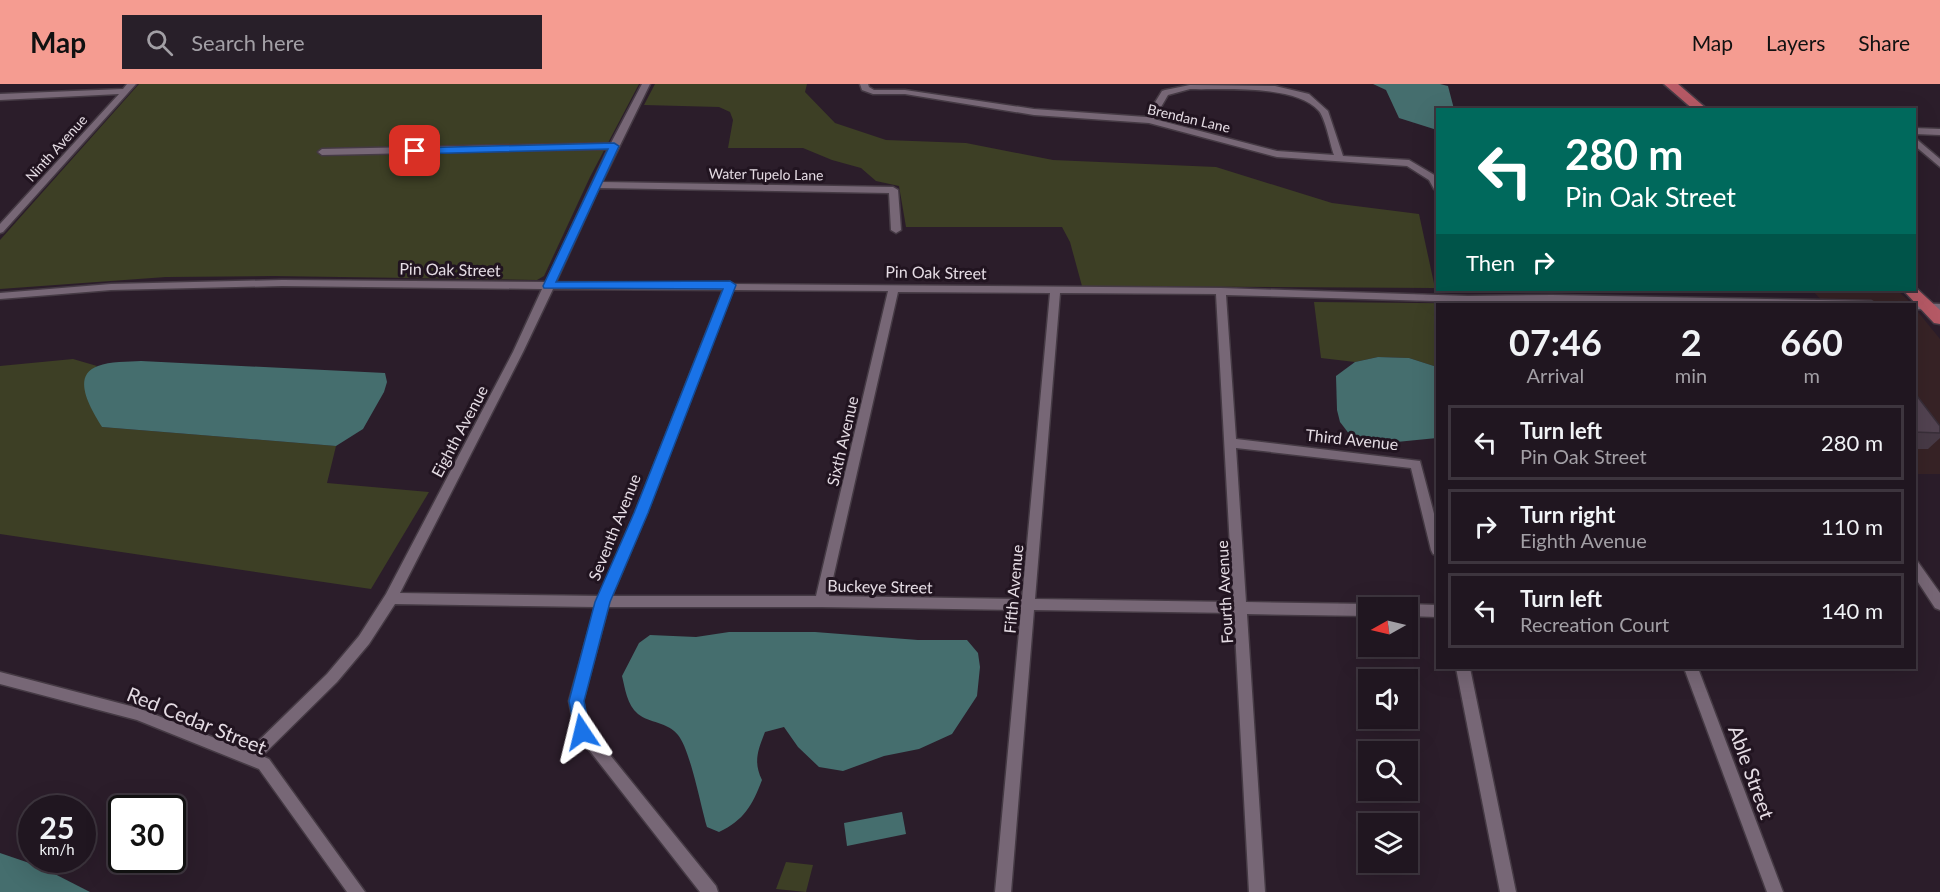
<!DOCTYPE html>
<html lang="en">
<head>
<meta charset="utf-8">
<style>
	:root { --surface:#201620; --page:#281f29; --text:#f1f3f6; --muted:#a29fa5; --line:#3d353e; --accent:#f59c91 }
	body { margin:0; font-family:Lato,sans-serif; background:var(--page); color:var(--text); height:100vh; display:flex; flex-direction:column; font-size:22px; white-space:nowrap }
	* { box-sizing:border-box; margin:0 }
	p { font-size:20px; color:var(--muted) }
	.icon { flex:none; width:33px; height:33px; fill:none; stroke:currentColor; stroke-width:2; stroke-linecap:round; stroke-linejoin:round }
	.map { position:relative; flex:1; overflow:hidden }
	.details { position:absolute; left:1436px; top:219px; width:480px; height:366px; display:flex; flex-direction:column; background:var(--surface); border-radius:0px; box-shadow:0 6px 24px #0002,0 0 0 2px var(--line) }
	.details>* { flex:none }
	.top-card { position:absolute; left:1436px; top:24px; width:480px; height:183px; border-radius:0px; box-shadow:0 6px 24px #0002,0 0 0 2px var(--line); background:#00695c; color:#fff; overflow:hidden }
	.needle { width:39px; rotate:262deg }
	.fabs { position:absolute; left:1358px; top:513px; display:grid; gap:12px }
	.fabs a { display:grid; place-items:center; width:60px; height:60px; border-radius:0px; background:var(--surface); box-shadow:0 6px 24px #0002,0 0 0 2px var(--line); font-size:30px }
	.speed { position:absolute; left:18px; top:711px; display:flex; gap:12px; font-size:30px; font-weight:700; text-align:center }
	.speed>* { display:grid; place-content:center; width:78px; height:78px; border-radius:50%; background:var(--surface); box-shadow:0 6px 24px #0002,0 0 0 2px var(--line); line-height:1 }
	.speed small { font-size:15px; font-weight:400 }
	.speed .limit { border:3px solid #111; border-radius:9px; background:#fff; color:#111 }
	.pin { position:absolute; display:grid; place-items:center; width:51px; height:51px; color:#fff; margin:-26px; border-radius:12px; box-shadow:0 3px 9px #0006 }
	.me { position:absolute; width:66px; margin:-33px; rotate:350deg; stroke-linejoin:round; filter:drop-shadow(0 0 4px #0008) }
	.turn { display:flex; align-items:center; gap:21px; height:126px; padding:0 30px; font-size:27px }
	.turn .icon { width:78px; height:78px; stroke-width:2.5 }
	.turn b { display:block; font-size:42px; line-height:51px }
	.then { display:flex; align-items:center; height:57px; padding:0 30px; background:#0003; gap:12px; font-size:22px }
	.eta { display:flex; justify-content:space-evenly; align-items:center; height:102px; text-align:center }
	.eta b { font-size:36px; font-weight:700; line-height:42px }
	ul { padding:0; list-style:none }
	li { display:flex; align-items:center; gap:18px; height:75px; margin:0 12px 9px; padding:0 18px; border:3px solid var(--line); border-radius:0px }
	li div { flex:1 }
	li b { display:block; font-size:22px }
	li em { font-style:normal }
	header { display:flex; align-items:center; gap:36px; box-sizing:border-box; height:84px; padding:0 30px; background:var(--accent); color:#111 }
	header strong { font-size:28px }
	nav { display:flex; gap:33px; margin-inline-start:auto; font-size:21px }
	.search { width:420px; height:54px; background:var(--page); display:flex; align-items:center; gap:15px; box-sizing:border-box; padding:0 21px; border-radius:0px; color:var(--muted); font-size:22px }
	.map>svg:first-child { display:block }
</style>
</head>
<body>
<header>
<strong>Map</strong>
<div class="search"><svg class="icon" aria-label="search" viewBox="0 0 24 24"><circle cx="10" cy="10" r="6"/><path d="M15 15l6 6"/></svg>Search here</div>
<nav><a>Map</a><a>Layers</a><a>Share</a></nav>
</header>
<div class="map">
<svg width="1940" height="808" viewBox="0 0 1940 808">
	<rect width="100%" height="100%" fill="#2b1d2a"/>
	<g fill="#372326">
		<path d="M1812 206H1897L1912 220H1825Z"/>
		<path d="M1914 223 1940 255V390H1914Z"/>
	</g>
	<g fill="#3d3f25">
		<path d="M139 0H639L590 93 544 192 537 196 273 192 166 193 0 205V156Z"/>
		<path d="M655 0H807L805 8 835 39 886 56 966 59 1053 76 1216 83 1332 119 1419 130 1435 204 1082 202 1070 158 1062 143H906L899 102 876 97 861 84 832 76 803 64H728L733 36 730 28 719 23 644 21Z"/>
		<path d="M1314 218 1527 220H1437V283L1409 274 1378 273 1355 278 1321 274Z"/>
		<path d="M73 275 97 282 88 290 102 343 336 362 327 399 429 408 371 505 0 450V282Z"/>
		<path d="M786 778 813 781 806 808 776 805Z"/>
	</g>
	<g fill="#456e6e">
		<path d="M1373 0H1440L1448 2 1454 25 1437 26V46L1399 34 1386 6Z"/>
		<path d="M1378 273 1409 274 1437 283V354L1366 361 1350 351 1340 338 1337 326 1336 292 1355 278Z"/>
		<path d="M141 277 385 289 387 298 384 308 363 345 336 362 102 343C93 328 69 292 98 282 110 277 128 278 141 277Z"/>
		<path d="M729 548H815L918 556H967L978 569 980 583 977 612 952 650 919 665 884 672 843 687 819 683 798 663 784 643 765 648C758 666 753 678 762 696 752 722 744 736 719 748L707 743C701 723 690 665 678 651 668 638 649 639 638 630 627 621 625 604 622 592L639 559 650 551 696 553Z"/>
		<path d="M902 728 906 750 847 762 844 739Z"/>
		<path d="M0 769 41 783 90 808H0Z"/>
	</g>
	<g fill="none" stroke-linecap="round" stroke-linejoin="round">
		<defs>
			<g id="street">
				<path d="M127 0H136L3 148 0 149V140L119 10 0 16V10L123 5Z"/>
				<path d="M642 0H650L602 98 893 103 898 106 901 146 896 149 891 146 889 109 599 104 556 198 726 199 730 198 734 200 1221 204 1468 212 1552 211 1871 217 1876 220 1468 218 1226 211 1236 355 1420 377 1437 441V471L1433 470 1431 466 1411 384 1236 364 1246 518 1368 520 1373 524H1368V532L1247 530 1265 808H1249L1234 529 1034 526 1011 808H995L1021 526 821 523H608L583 617 589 645 716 802 718 808H700L575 648 569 617 595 523 395 520 369 560 337 598 262 672 269 675 365 808H347L259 685 137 636 0 600V588L138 624 248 667 327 590 359 552 386 510 513 268 542 205 282 202 111 206 0 215V209L111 200 282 196 546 198 608 65 322 71 318 68 322 65 611 59ZM553 205 723 206 635 429 599 512 400 509 523 268ZM733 206 888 207 816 512H612L647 429ZM898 208 1050 209 1022 515 829 512ZM1060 209 1216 210 1233 518 1035 515Z"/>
				<path d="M860 0H868L869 3 874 6H905L1034 25 1146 33 1162 7 1165 6 1190 1 1275 2 1309 10 1328 27 1343 72 1409 76 1436 92 1437 106 1434 105 1429 96 1407 82 1277 73 1149 39 1034 31 905 10H873L862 6ZM1190 5C1225 6 1295 0 1319 27 1326 36 1330 60 1334 71L1277 67 1154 35 1168 11Z"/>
				<path d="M1914 44 1940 45V51L1914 50Z"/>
				<path d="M1914 53 1940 75V83L1914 61Z"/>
				<path d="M1914 219 1940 220V226L1914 225V220H1910Z"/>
				<path d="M1914 477 1918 478 1940 509V526L1935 524 1914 492Z"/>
				<path d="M1407 520 1437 521V533L1407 532V524H1402Z"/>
				<path d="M1456 584H1470L1516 808H1500Z"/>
				<path d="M1684 584H1698L1783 808H1767Z"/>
			</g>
			<g id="primary">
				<path d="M1664 0H1678L1708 26H1694Z"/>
				<path d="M1914 202 1940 226V240L1934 239 1903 206H1914Z"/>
			</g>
		</defs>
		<use href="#street" stroke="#453a44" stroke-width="3"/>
		<use href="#primary" stroke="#453a44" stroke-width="3"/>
		<use href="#street" fill="#776776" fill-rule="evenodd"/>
		<use href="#primary" fill="#b55965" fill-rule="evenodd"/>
	</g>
	<path fill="#473a46" d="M1914 308 1940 342V354L1928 365H1914Z"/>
	<path fill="#524351" stroke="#392f39" stroke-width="1.5" d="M1914 308 1940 342V349L1914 348Z"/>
	<path fill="#1a73e8" stroke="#114b97" stroke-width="1.5" d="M614 59 619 62 556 198 730 197 736 201 648 429 610 518 584 617 590 648 588 653 582 656 576 653 569 617 595 518 634 429 723 205 544 204 543 202 608 65 415 70 410 67 415 64Z"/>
	<g text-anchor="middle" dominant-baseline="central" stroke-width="6" stroke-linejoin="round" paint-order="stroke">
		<g font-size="14" fill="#e5dce4" stroke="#211420">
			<text transform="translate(1189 34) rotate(13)">Brendan Lane</text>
			<text transform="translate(56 64) rotate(-48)">Ninth Avenue</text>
			<text transform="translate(766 90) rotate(1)">Water Tupelo Lane</text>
		</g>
		<g font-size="16" fill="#e5dce4" stroke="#211420">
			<text transform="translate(450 185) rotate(1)">Pin Oak Street</text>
			<text transform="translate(936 188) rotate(1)">Pin Oak Street</text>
			<text transform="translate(459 347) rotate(-62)">Eighth Avenue</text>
			<text transform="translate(1352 355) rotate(6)">Third Avenue</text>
			<text transform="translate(842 357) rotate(-77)">Sixth Avenue</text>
			<text transform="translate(614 443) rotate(-68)">Seventh Avenue</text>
			<text transform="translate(880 502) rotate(1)">Buckeye Street</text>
			<text transform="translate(1013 505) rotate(-85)">Fifth Avenue</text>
			<text transform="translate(1224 508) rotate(-93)">Fourth Avenue</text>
		</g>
		<g font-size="20" fill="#e5dce4" stroke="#211420">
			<text transform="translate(197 636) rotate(22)">Red Cedar Street</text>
			<text transform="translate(1752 688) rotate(70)">Able Street</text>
		</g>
	</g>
</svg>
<div class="fabs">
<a><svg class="needle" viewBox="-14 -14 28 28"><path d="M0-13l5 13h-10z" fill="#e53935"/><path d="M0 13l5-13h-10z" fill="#a29fa5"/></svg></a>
<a><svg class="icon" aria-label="sound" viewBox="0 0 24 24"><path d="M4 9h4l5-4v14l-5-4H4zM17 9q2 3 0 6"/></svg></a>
<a><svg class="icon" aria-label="search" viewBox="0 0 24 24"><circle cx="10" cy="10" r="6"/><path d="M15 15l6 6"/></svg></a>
<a><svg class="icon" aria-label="layers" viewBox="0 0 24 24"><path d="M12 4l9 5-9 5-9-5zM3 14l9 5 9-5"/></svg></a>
</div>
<div class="speed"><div>25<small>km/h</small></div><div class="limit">30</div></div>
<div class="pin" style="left:415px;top:67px;background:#d93025"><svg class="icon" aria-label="arrive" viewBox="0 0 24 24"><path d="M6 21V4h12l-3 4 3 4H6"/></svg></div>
<svg class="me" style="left:582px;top:648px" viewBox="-20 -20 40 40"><path d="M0-17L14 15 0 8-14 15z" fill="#1a73e8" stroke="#fff" stroke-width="4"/></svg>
<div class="top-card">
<div class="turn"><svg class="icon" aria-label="left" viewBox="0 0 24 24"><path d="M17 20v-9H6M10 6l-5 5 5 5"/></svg><div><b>280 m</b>Pin Oak Street</div></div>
<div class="then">Then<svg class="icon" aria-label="right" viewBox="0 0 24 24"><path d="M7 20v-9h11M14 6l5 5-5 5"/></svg></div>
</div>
<section class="details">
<div class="eta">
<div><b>07:46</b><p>Arrival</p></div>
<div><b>2</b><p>min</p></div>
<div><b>660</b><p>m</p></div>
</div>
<ul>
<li><svg class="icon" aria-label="left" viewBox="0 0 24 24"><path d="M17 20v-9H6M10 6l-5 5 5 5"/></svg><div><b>Turn left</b><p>Pin Oak Street</p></div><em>280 m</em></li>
<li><svg class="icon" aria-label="right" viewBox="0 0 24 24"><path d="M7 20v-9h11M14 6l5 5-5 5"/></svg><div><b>Turn right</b><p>Eighth Avenue</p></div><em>110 m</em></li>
<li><svg class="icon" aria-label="left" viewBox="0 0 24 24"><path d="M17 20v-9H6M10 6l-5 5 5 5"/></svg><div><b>Turn left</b><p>Recreation Court</p></div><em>140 m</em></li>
</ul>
</section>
</div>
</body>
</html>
